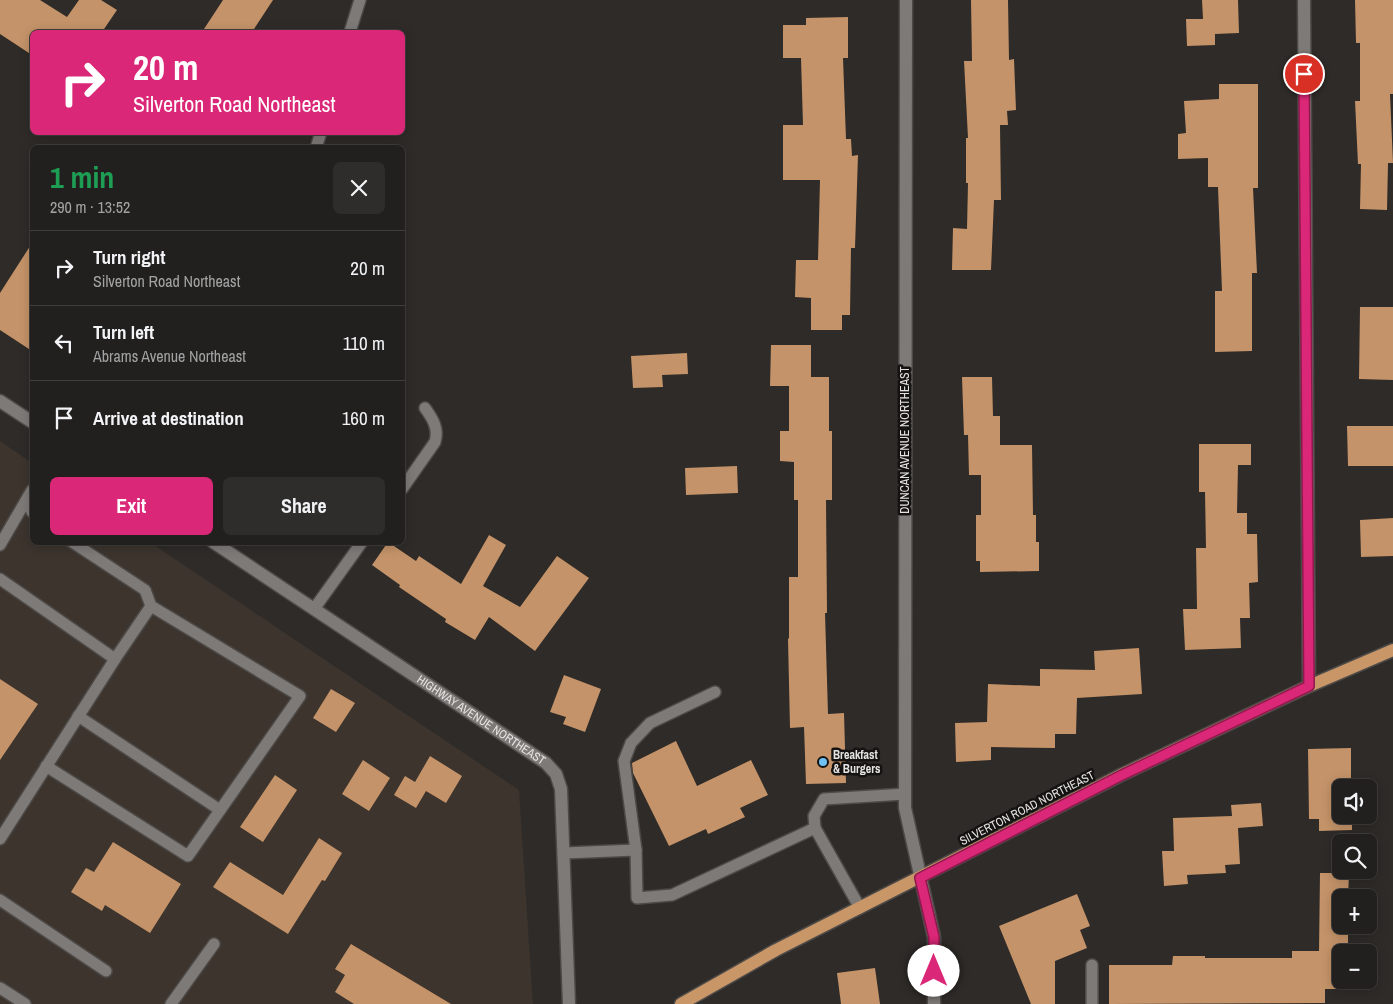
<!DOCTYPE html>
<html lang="en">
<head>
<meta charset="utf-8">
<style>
	:root { --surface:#22201e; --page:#2e2d2b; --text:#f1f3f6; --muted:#a2a3a4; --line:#3f3e3c; --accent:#db2777 }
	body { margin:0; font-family:"Archivo Narrow",sans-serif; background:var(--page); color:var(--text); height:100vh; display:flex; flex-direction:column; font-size:19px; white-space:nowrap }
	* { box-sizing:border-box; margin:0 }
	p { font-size:16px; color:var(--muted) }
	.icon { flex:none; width:28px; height:28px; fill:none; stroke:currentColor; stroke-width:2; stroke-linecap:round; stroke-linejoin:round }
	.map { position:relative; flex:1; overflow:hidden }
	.sheet { position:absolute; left:30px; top:145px; width:375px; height:400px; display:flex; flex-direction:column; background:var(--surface); border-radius:8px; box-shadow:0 2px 12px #0003,0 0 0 1px var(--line) }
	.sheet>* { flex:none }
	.banner { position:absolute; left:30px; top:30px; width:375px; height:105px; border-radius:8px; box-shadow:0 2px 12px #0003,0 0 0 1px var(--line); background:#db2777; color:#fff; overflow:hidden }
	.buttons { position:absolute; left:1332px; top:779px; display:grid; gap:10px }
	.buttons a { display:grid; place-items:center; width:45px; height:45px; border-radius:8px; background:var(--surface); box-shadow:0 2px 12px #0003,0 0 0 1px var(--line); font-size:25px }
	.pin { position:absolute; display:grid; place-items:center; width:42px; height:42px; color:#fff; margin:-21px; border:2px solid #fff; border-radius:50%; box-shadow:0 1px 5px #0007 }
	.me { position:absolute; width:55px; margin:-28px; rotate:0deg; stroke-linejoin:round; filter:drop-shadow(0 0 4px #0008) }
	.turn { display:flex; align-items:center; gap:18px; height:105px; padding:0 20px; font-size:22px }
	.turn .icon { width:65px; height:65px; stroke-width:2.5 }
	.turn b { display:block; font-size:35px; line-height:42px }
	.round { display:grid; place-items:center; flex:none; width:52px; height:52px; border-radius:8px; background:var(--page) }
	.headline { display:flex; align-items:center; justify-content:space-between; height:85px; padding:0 20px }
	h1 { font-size:30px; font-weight:700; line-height:38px; color:#1e9e55 }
	.action { display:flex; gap:10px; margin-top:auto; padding:10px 20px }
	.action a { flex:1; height:58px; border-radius:8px; background:var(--accent); color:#fff; font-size:20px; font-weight:700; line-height:58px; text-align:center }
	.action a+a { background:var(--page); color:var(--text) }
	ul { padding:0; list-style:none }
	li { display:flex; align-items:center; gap:15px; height:75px; padding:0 20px; border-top:1px solid var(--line) }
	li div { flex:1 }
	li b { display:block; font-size:19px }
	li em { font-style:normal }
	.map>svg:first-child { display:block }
</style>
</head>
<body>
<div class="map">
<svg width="1393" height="1004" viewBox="0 0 1393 1004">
	<rect width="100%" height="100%" fill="#2e2b28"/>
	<path fill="#3c342d" d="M0 441 32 463V542L151 543 519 790 533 1004H0Z"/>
	<g fill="#c49369">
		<path d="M0 0H40L67 17 79 0H101L117 10 102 32H32V55L0 34Z"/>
		<path d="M223 0H273L252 32H202Z"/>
		<path d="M971 0H1008L1009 60 1014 59 1016 110 1007 111 1008 125H1000L1001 200H994L991 270H952L953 228 967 229 968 183H966V138H968L964 61H972Z"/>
		<path d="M1202 0H1238L1239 33 1215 34V45L1187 46 1186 19H1203Z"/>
		<path d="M1355 0H1393V94H1390L1393 163H1388L1387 210 1360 209 1361 164H1358L1355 101H1360V43H1356Z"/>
		<path d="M848 17V58H843L846 139H851L852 156 858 155 855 248H851L850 315H842V330H811V298L795 297 796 260H818L820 180H783V125H803L801 58H783V25H806V18Z"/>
		<path d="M1219 84H1258V188H1253L1257 273H1252V351L1215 352V291H1222L1218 187H1208V158L1178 159V134L1186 133 1184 101 1219 99Z"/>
		<path d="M32 243V351L0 330V293Z"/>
		<path d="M1360 307H1393V380L1359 379Z"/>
		<path d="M771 345H811V377H829V431H832V500H826L827 613H825L828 714 844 713 846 783 806 784 804 727 790 728 788 639 789 638V577H798V500H794V462L780 461V431H789V386H770Z"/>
		<path d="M687 353 688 374 662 375 663 387 633 388 631 356Z"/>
		<path d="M962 377H992L993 416H1000V445H1032L1033 515H1036V542H1039V571L980 572V561H976V515H981V475H969L968 435H964Z"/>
		<path d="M1347 426H1393V466H1348Z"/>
		<path d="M1199 444H1251V465H1238L1237 513H1247V534H1257L1258 582 1249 583 1250 618H1240L1241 648 1185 650 1183 609H1197L1196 548H1206L1205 492H1199Z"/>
		<path d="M737 466 738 493 686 495 685 468Z"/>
		<path d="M1393 518V556L1361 557 1360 520Z"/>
		<path d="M489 535 506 545 483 586 520 607 557 556 589 578 535 651 489 617 475 640 445 622 446 619 399 587 400 585 372 565 388 542 416 561 419 556 461 584Z"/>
		<path d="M1139 648 1142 694 1077 698 1076 734H1055V748L991 747V760L956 762 955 723 987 722 988 684 1040 686V669L1095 670 1094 651Z"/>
		<path d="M564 675 601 689 585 732 563 724 566 717 550 712Z"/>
		<path d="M0 679 38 704 0 760Z"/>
		<path d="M331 689 355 703 336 732 313 718Z"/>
		<path d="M676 741 697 786 751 760 768 795 740 808 745 817 708 834 706 829 669 846 633 773 632 763Z"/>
		<path d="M1351 748V788H1341V815H1352V830L1319 831V819H1309L1308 749Z"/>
		<path d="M430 756 462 776 446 803 426 791 416 808 394 795 405 776 415 782Z"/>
		<path d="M363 760 390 778 369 811 342 794Z"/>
		<path d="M275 775 297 790 263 842 240 827Z"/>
		<path d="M1261 803 1263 826 1238 828 1240 864 1225 865 1226 873 1187 875 1188 884 1164 886 1162 851H1174L1173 818 1232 816 1231 805Z"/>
		<path d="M319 838 342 853 325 881 322 880 288 934 213 887 230 862 283 895Z"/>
		<path d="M113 842 181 884 150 933 105 905 102 911 71 892 86 868 94 872Z"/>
		<path d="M1320 873H1349L1348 898H1341V925H1348V952H1341V980H1348V989H1325V1003L1109 1004V965H1172L1173 956H1205V958H1292V951H1319Z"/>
		<path d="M1077 894 1090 926 1080 930 1087 948 1055 961V1004H1031L999 926Z"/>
		<path d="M351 944 451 1004H354L335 992 345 975 335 969Z"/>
		<path d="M875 968 880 1004H841L837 973Z"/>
	</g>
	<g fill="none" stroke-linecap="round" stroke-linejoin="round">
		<defs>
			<g id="lane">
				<path d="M350 32 360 0"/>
				<path d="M316 148 321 132"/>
				<path d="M402 489 435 442C439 429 433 419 425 408"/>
				<path d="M27 500 32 512"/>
				<path d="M0 545 32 490"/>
				<path d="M0 579 115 659"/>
				<path d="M314 609 362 542"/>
				<path d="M78 716 220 810"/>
				<path d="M46 766 188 856 300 696 151 606 145 590 72 542"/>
				<path d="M815 828 814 816 824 799 905 794"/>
				<path d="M0 839 115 659 151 606"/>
				<path d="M636 850 624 761 631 743 650 723 715 692"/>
				<path d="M564 853 636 850 637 898 672 895 815 828 860 908"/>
				<path d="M0 900 106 971"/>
				<path d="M1092 965V1004"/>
				<path d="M0 988 25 1004"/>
				<path d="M171 1004 214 944"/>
			</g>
			<g id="street">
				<path d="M906 0 905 808 934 937V1004"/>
				<path d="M1304 0 1309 686"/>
				<path d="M0 401 32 422"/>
				<path id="s1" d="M213 542 546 763 556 774 561 789 569 1004"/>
			</g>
			<path id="primary" d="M681 1004 776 950 1121 775 1309 686 1393 650"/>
		</defs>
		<use href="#lane" stroke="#4c4947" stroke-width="14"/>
		<use href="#street" stroke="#4c4947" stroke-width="15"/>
		<use href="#primary" stroke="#4c4947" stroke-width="15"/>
		<use href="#lane" stroke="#7e7a77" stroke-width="11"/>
		<use href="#street" stroke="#7e7a77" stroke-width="12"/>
		<use href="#primary" stroke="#c89667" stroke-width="12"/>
	</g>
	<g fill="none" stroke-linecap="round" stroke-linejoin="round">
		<defs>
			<path id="route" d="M934 971V937L920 878 1122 775 1309 686 1304 74"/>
		</defs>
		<use href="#route" stroke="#8e194d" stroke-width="12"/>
		<use href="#route" stroke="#db2777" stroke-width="9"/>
	</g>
	<circle fill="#6ec2f3" stroke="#151312" stroke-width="2" cx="823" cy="762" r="5"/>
	<g text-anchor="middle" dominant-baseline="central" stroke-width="5" stroke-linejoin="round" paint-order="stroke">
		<g font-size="12" fill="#e6e4e2" stroke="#151312">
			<text transform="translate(905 440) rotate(-90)">DUNCAN AVENUE NORTHEAST</text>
			<text stroke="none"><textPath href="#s1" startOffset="322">HIGHWAY AVENUE NORTHEAST</textPath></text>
			<text transform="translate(1027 808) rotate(-27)">SILVERTON ROAD NORTHEAST</text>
		</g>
		<g font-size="12" font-weight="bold" fill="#e6e4e2" stroke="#151312" text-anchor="start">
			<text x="833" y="755">Breakfast<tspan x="833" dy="14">&amp; Burgers</tspan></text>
		</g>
	</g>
</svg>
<div class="buttons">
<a><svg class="icon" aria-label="sound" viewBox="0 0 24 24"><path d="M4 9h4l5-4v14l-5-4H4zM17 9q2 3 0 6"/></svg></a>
<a><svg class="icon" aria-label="search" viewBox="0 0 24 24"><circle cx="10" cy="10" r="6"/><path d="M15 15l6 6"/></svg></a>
<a>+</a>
<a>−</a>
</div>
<div class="pin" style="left:1304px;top:74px;background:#d93025"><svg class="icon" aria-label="arrive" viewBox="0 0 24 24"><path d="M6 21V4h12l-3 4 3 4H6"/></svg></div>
<svg class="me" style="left:934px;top:971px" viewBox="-20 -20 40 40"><circle r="19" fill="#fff"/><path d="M0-13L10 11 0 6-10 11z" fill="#db2777"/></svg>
<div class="banner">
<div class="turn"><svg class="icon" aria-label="right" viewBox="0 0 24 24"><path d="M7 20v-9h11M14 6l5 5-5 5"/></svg><div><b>20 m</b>Silverton Road Northeast</div></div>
</div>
<section class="sheet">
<div class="headline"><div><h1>1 min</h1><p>290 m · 13:52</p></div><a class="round"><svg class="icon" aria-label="close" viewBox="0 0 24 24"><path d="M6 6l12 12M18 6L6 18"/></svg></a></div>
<ul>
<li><svg class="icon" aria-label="right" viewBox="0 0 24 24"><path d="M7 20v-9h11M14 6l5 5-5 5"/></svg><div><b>Turn right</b><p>Silverton Road Northeast</p></div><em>20 m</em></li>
<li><svg class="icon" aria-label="left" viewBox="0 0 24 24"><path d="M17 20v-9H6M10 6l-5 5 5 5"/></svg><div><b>Turn left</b><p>Abrams Avenue Northeast</p></div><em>110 m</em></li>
<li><svg class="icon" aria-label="arrive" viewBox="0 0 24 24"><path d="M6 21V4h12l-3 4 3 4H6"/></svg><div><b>Arrive at destination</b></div><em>160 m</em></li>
</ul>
<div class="action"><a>Exit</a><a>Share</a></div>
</section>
</div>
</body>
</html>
